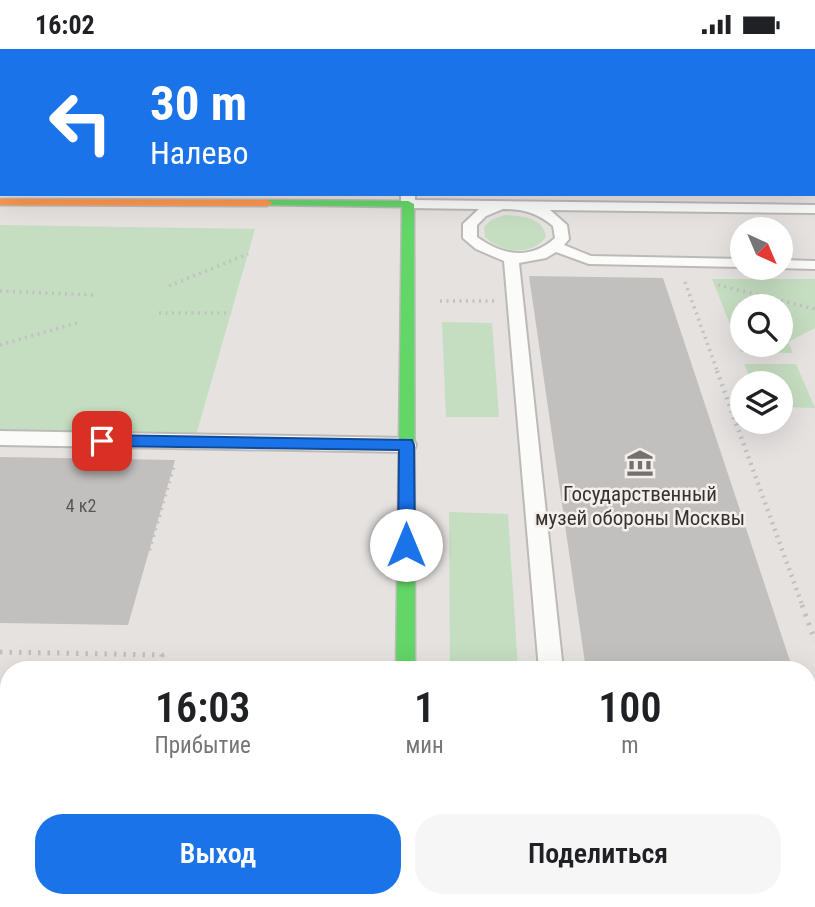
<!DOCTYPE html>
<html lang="ru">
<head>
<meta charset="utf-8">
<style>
	:root { --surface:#fff; --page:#f6f6f6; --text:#202124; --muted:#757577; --accent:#1a73e8 }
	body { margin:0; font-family:"Roboto Condensed",sans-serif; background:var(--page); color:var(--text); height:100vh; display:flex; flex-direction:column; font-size:26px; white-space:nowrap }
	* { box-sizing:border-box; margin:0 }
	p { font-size:23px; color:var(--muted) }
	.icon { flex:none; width:38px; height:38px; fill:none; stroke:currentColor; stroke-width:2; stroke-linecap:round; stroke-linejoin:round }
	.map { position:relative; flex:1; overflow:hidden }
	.details { position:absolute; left:0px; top:612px; width:816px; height:247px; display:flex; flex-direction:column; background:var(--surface); border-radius:28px 28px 0 0; box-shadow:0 7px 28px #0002 }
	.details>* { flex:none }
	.top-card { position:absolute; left:0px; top:0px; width:816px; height:147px; box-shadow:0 7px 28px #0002; background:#1a73e8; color:#fff; overflow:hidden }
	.needle { width:46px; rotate:136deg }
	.controls { position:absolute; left:730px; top:168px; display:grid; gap:14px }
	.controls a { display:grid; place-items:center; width:63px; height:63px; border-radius:50%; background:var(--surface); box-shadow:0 7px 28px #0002; font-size:35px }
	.pin { position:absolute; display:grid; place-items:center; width:60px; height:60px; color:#fff; margin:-30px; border-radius:14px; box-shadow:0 4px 10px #0006 }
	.me { position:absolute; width:77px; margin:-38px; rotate:0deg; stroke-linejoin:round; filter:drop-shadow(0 0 5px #0008) }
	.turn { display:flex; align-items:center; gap:24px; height:147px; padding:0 35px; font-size:32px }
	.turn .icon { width:91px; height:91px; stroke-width:2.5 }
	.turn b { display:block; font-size:49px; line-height:60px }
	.eta { display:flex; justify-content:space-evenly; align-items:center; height:119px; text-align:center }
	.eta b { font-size:42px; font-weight:600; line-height:49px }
	.cta { display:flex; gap:14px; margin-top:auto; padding:14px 35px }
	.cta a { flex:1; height:80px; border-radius:28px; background:var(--accent); color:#fff; font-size:28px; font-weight:600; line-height:80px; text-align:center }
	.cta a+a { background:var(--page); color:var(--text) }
	.status { display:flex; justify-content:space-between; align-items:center; height:49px; padding:0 35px; background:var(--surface); direction:ltr }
	.status svg { height:19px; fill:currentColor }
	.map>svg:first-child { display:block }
</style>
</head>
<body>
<div class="status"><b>16:02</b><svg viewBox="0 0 49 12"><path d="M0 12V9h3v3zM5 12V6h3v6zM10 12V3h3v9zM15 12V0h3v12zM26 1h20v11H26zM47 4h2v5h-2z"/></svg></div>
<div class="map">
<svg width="815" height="858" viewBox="0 0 815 858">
	<rect width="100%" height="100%" fill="#e5e2e0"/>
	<g fill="#c5ddc1" fill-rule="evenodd">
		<path d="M505 166C523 167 543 168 546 188 530 208 502 204 485 188L484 178 491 171Z"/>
		<path d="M0 176 255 180 196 386 0 381Z"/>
		<path d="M712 230H815V279L788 293 793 304 741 303ZM742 257H780V296H742Z"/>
		<path d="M442 273 492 274 499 368H446Z"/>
		<path d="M744 315H796L815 359 781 358 780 334H752Z"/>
		<path d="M449 463 508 465 518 621 450 620Z"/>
	</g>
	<g fill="#c2c0be">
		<path d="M529 227 663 229 793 621H586Z"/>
		<path d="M0 408 175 411 128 576 0 574Z"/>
	</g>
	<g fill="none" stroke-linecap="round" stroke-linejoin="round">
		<defs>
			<g id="lane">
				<path d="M75 0H86L74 2Z"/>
				<path d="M182 0H192L181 2Z"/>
				<rect x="411" y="0" width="10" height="2"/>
				<path d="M614 0H629L630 2H615Z"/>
				<rect x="652" y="0" width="10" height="2"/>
				<path d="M714 0H724L725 2H715Z"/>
				<path d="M793 0H803L804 2H794Z"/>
				<rect x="814" y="18" width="1" height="8"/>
				<rect x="814" y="98" width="1" height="8"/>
				<path d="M2 105V115L0 116V106Z"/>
				<path d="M401 145H415V151L815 156V164L550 161 567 176 569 190 564 196 591 207 742 210V218L589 215 556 203 546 209 519 214 563 621H539L504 212 476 200 463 189V175L479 160 408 159 401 155ZM503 160C524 160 537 164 553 177L555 189C530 212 502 206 477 188V176L486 167Z"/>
				<path d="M780 211 815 212V220L777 219H780Z"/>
				<path d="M0 382 407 389 414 391 416 396 414 401 407 403 0 396Z"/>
			</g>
			<g id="fast">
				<path d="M267 151 408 152 414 155 415 621H396L402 158 263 156V152Z"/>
				<path d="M418 850H441L444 858H420Z"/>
			</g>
			<path id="slow" d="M0 150 267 151 273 154 267 157 0 156Z"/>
		</defs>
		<use href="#lane" stroke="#bcbab8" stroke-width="4"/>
		<use href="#fast" stroke="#bcbab8" stroke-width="3"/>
		<use href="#slow" stroke="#bcbab8" stroke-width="3"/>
		<g stroke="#c2c1c1" stroke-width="2.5" stroke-dasharray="1 3.5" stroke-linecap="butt">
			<path d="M325 0 330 2"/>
			<path d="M456 0 463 2"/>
			<path d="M535 0 540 2"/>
			<path d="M572 0 576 2"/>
			<path d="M270 2 276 0"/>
			<path d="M370 2 375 0"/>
			<path d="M498 2 501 0"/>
		</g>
		<g stroke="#c2c1c1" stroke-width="3.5" stroke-dasharray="2 4.5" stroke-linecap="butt">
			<path d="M685 233 718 324"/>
			<path d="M718 236 815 260"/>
			<path d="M169 237 248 205"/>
			<path d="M0 242 94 246"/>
			<path d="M440 252H494"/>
			<path d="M159 264H231"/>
			<path d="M0 296 80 273"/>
		</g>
		<g stroke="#c2c1c1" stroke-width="4.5" stroke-dasharray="2 5" stroke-linecap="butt">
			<path d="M717 322 803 558"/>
			<path d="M149 501 174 415"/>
		</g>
		<g stroke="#c2c1c1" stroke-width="5" stroke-dasharray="2.5 7" stroke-linecap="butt">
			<path d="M802 556 815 592"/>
			<path d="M0 603 162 606 158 621"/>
			<path d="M807 834H815"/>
			<path d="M100 858 102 850"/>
		</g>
		<use href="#lane" fill="#fbfbfa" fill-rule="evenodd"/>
		<use href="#fast" fill="#63d668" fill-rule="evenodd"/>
		<use href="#slow" fill="#ff974d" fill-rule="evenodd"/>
	</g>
	<path fill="#1a73e8" stroke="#114b97" stroke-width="2" d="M102 386 412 391 414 396 415 496 412 501H400L398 496 399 401 102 397 95 392Z"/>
	<defs>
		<symbol id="museum-bare" viewBox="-9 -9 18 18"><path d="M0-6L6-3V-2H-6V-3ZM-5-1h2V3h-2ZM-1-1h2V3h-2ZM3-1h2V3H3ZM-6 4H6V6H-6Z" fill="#73706e" stroke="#f4efeb" stroke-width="2.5" paint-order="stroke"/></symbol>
	</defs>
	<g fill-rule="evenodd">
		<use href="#museum-bare" x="621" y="395" width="38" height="38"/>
	</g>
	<g text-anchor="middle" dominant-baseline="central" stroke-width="5" stroke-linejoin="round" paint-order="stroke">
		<g font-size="18" fill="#585654">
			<text x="81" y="456">4 к2</text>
		</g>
		<g font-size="21" fill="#353331" stroke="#f4efeb">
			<text x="640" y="445">Государственный<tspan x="640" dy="24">музей обороны Москвы</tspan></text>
		</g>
	</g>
</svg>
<div class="controls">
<a><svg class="needle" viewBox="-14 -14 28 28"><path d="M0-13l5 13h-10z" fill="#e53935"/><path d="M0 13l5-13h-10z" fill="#757577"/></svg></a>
<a><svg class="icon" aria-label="search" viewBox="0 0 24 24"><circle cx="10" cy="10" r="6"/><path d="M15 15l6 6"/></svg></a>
<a><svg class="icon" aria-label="layers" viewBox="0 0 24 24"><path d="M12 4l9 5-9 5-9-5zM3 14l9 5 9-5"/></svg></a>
</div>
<div class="pin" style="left:102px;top:392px;background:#d93025"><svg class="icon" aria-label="arrive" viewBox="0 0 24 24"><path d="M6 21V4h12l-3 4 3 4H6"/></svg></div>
<svg class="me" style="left:406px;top:496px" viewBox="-20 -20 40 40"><circle r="19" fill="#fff"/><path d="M0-13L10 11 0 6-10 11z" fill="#1a73e8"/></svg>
<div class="top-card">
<div class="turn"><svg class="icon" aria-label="left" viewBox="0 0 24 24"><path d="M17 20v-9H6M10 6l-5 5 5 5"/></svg><div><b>30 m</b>Налево</div></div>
</div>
<section class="details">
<div class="eta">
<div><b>16:03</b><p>Прибытие</p></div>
<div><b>1</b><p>мин</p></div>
<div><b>100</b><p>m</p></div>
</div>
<div class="cta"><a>Выход</a><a>Поделиться</a></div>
</section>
</div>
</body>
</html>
